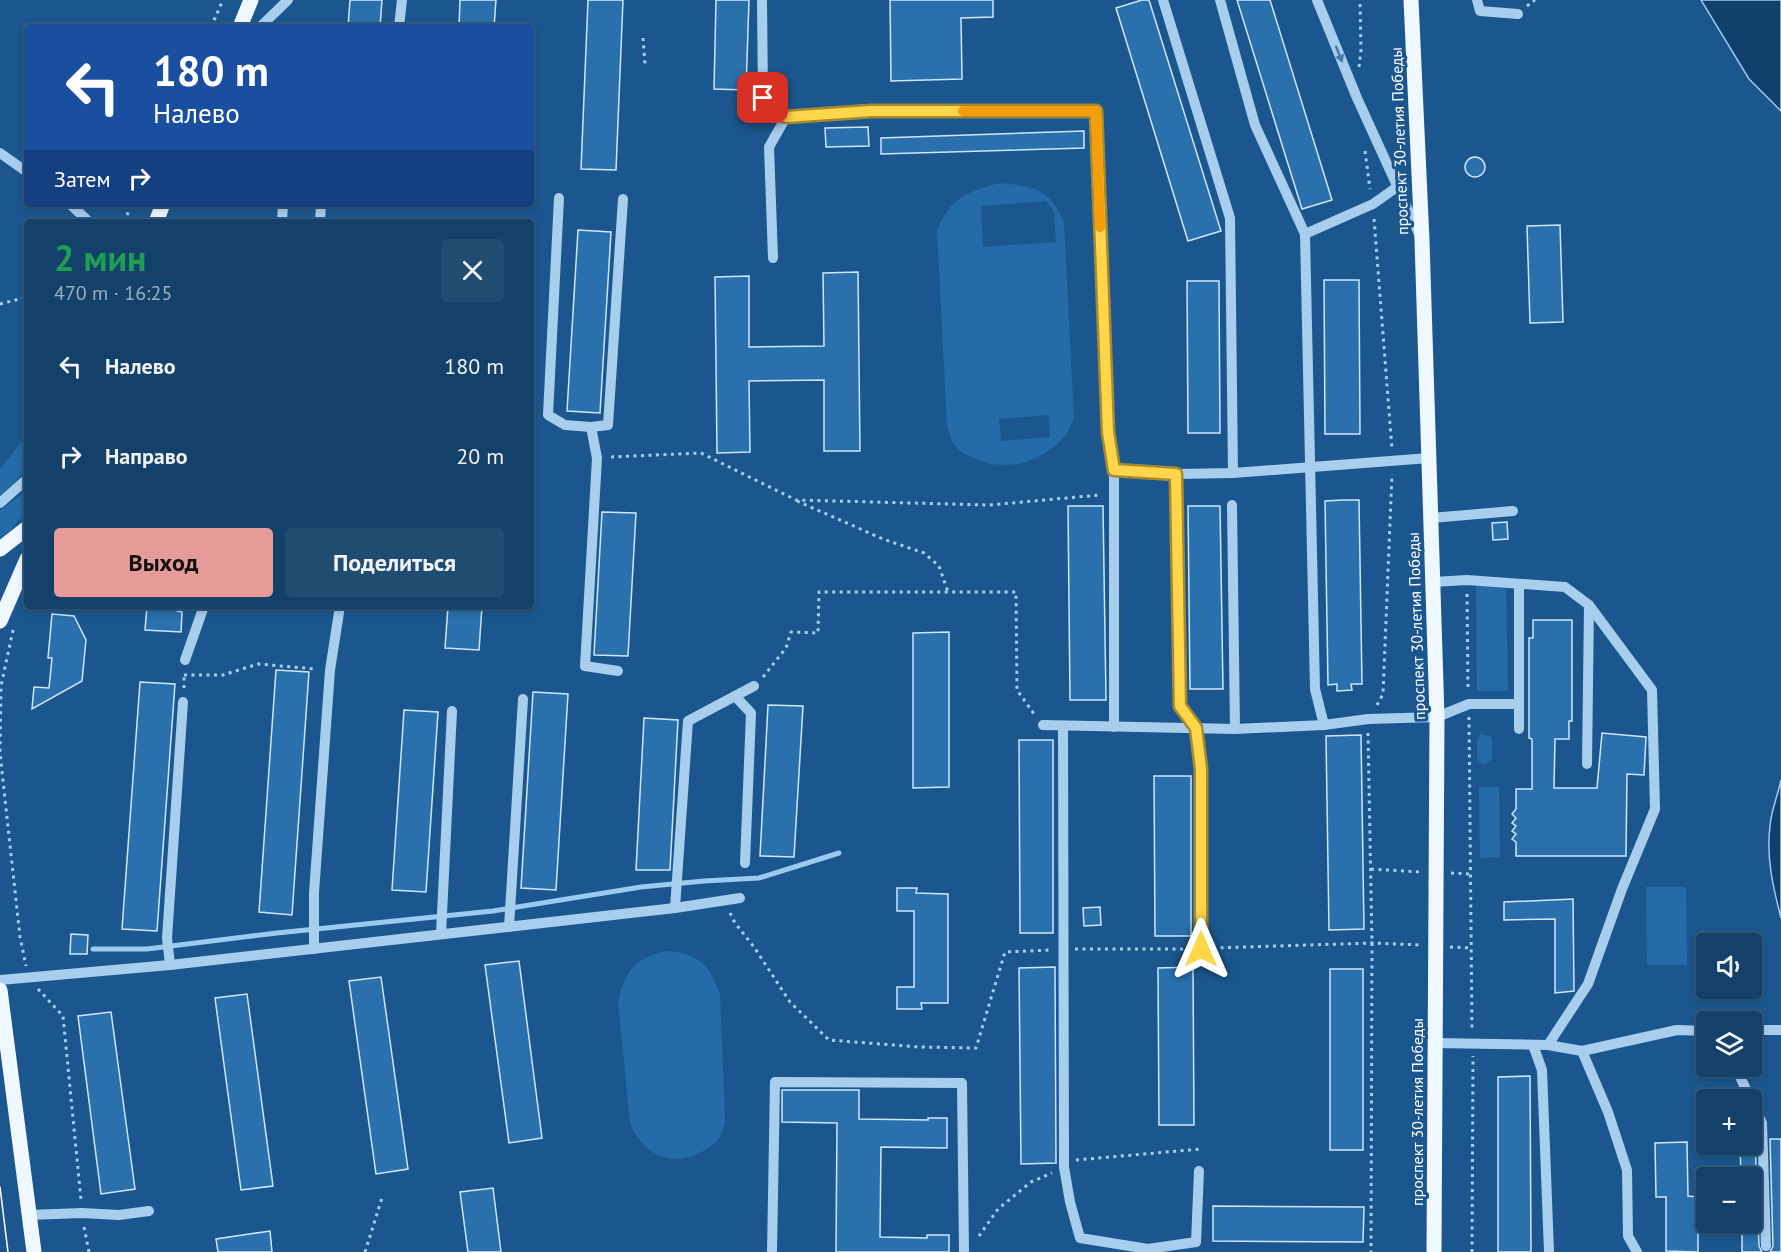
<!DOCTYPE html>
<html lang="ru">
<head>
<meta charset="utf-8">
<style>
	:root { --surface:#14416a; --page:#214c72; --text:#f1f3f6; --muted:#9dafc1; --line:#335a7e; --accent:#e69b98 }
	body { margin:0; font-family:"PT Sans",sans-serif; background:var(--page); color:var(--text); height:100vh; display:flex; flex-direction:column; font-size:22px; white-space:nowrap }
	* { box-sizing:border-box; margin:0 }
	p { font-size:20px; color:var(--muted) }
	.icon { flex:none; width:33px; height:33px; fill:none; stroke:currentColor; stroke-width:2; stroke-linecap:round; stroke-linejoin:round }
	.map { position:relative; flex:1; overflow:hidden }
	.drawer { position:absolute; left:24px; top:219px; width:510px; height:390px; display:flex; flex-direction:column; background:var(--surface); border-radius:6px; box-shadow:0 3px 9px #0003,0 0 0 2px var(--line) }
	.drawer>* { flex:none }
	.hud { position:absolute; left:24px; top:24px; width:510px; height:183px; border-radius:6px; box-shadow:0 3px 9px #0003,0 0 0 2px var(--line); background:#1a4fa0; color:#fff; overflow:hidden }
	.fabs { position:absolute; left:1696px; top:933px; display:grid; gap:12px }
	.fabs a { display:grid; place-items:center; width:66px; height:66px; border-radius:6px; background:var(--surface); box-shadow:0 3px 9px #0003,0 0 0 2px var(--line); font-size:30px }
	.pin { position:absolute; display:grid; place-items:center; width:51px; height:51px; color:#fff; margin:-26px; border-radius:12px; box-shadow:0 3px 9px #0006 }
	.me { position:absolute; width:66px; margin:-33px; rotate:0deg; stroke-linejoin:round; filter:drop-shadow(0 0 4px #0008) }
	.turn { display:flex; align-items:center; gap:21px; height:126px; padding:0 30px; font-size:27px }
	.turn .icon { width:78px; height:78px; stroke-width:2.5 }
	.turn b { display:block; font-size:42px; line-height:51px }
	.then { display:flex; align-items:center; height:57px; padding:0 30px; background:#0003; gap:12px; font-size:22px }
	.round { display:grid; place-items:center; flex:none; width:63px; height:63px; border-radius:6px; background:var(--page) }
	.head { display:flex; align-items:center; justify-content:space-between; height:102px; padding:0 30px }
	h1 { font-size:36px; font-weight:700; line-height:45px; color:#1e9e55 }
	.primary-button { display:flex; gap:12px; margin-top:auto; padding:12px 30px }
	.primary-button a { flex:1; height:69px; border-radius:6px; background:var(--accent); color:#111; font-size:24px; font-weight:700; line-height:69px; text-align:center }
	.primary-button a+a { background:var(--page); color:var(--text) }
	ul { padding:0; list-style:none }
	li { display:flex; align-items:center; gap:18px; height:90px; padding:0 30px }
	li div { flex:1 }
	li b { display:block; font-size:22px }
	li em { font-style:normal }
	.map>svg:first-child { display:block }
</style>
</head>
<body>
<div class="map">
<svg width="1781" height="1252" viewBox="0 0 1781 1252">
	<rect width="100%" height="100%" fill="#1b578e"/>
	<g fill="#246ba7" fill-rule="evenodd">
		<path d="M1000 183C1034 186 1050 189 1064 223L1074 418C1071 423 1069 430 1066 435 1045 460 1012 472 981 461 972 458 959 452 954 444 950 439 949 431 947 426L937 230C951 198 967 191 1000 183ZM1046 201 1054 211 1056 242 983 247 981 206ZM1049 415 1050 437 1001 441 999 419Z"/>
		<path d="M27 435V469L12 485 0 495V469Z"/>
		<path d="M27 488V512L9 531 0 537V510L21 495Z"/>
		<path d="M1506 585 1508 691H1477L1476 586Z"/>
		<path d="M1481 734 1490 736 1492 740V759L1485 764 1480 763 1477 758V739Z"/>
		<path d="M1479 787H1499L1500 857 1480 858Z"/>
		<path d="M1646 887H1686L1687 965H1647Z"/>
		<path d="M666 951C699 953 710 965 720 995L725 1115C725 1120 725 1125 723 1129 721 1138 713 1146 705 1150 674 1169 643 1156 630 1123L618 1002C625 970 635 958 666 951Z"/>
	</g>
	<g fill="#12406c" stroke="#9bcaf0" stroke-width="1.5">
		<path d="M1701 0H1781V111L1749 79Z"/>
		<path d="M1781 780V918C1773 887 1766 857 1770 826 1771 811 1778 795 1781 780Z"/>
	</g>
	<g fill="none" stroke-linecap="round" stroke-linejoin="round">
		<path stroke="#9bcaf0" stroke-width="5" d="M93 949H147L277 933 493 911 641 887 704 881 759 878 839 853"/>
	</g>
	<g fill="#2a70ac" stroke="#cee6fa" stroke-width="1.5">
		<path d="M350 0H382L380 27H348Z"/>
		<path d="M460 0H496L494 27H459Z"/>
		<path d="M588 0H623L616 170 581 169Z"/>
		<path d="M716 0H749L746 90 714 89Z"/>
		<path d="M890 0H993V17L961 18 962 79 891 81Z"/>
		<path d="M1142 0H1149L1221 231 1188 241 1116 8Z"/>
		<path d="M1237 0H1270L1332 200 1302 209Z"/>
		<path d="M868 127 869 146 826 147 825 128Z"/>
		<path d="M1084 131V148L881 154V138Z"/>
		<circle cx="1475" cy="167" r="10"/>
		<path d="M1560 225 1563 322 1530 323 1527 226Z"/>
		<path d="M578 230 611 232 600 413 567 411Z"/>
		<path d="M858 272 860 451H824V380L749 381 750 452 717 453 715 277 749 276V347L824 346 823 273Z"/>
		<path d="M1324 280H1359L1360 434H1325Z"/>
		<path d="M1187 281H1219L1220 433H1188Z"/>
		<path d="M1343 500H1359L1362 684H1351L1352 690 1337 691V684L1328 685 1325 501Z"/>
		<path d="M1068 506H1103L1106 700H1070Z"/>
		<path d="M1188 506H1220L1223 689H1190Z"/>
		<path d="M602 512 636 513 628 656 594 655Z"/>
		<path d="M1507 522 1508 539 1493 540 1492 523Z"/>
		<path d="M147 606H177V611L182 612 181 632 145 630Z"/>
		<path d="M448 606H482L479 650 445 648Z"/>
		<path d="M52 614 74 616 86 640 82 681 32 709 34 687 49 688 52 658H48Z"/>
		<path d="M1533 620H1572V721H1569V739H1555L1554 788H1597L1602 733 1646 737 1644 775 1627 774 1626 856H1516V842L1512 839 1516 834 1512 831 1516 826 1512 823 1516 818 1512 814 1516 809V789H1532V739L1529 738V638H1533Z"/>
		<path d="M949 632V787L913 788V633Z"/>
		<path d="M276 670 309 672 292 915 259 912Z"/>
		<path d="M140 682 175 684 157 931 122 929Z"/>
		<path d="M533 692 568 694 556 890 521 888Z"/>
		<path d="M768 705 803 706 794 857 760 856Z"/>
		<path d="M404 710 438 712 426 892 392 890Z"/>
		<path d="M644 718 678 720 670 870H636Z"/>
		<path d="M1361 735 1364 929 1329 930 1326 736Z"/>
		<path d="M1019 740H1053V933H1020Z"/>
		<path d="M1154 776H1191V936H1155Z"/>
		<path d="M897 888H917L916 893 948 894V1003H921L922 1009H897V987H914V911H897Z"/>
		<path d="M1573 899 1574 991 1555 993V919L1504 920V902Z"/>
		<path d="M1100 907 1101 925 1084 926 1083 908Z"/>
		<path d="M71 934 88 935 87 954H70Z"/>
		<path d="M519 961 542 1138 509 1143 485 965Z"/>
		<path d="M1055 967 1056 1163 1021 1164 1019 968Z"/>
		<path d="M1193 967 1194 1125H1159L1158 968Z"/>
		<rect x="1330" y="969" width="33" height="181"/>
		<path d="M381 977 408 1169 376 1174 349 981Z"/>
		<path d="M247 994 273 1186 241 1190 215 998Z"/>
		<path d="M111 1012 135 1189 101 1194 78 1016Z"/>
		<path d="M1530 1076 1531 1252H1498V1077Z"/>
		<path d="M782 1090H859V1119L928 1120V1118H947V1148L881 1147 880 1237 927 1238V1235H949V1252H836L837 1123 782 1122Z"/>
		<path d="M1770 1139H1781V1252H1770L1773 1246Z"/>
		<path d="M1752 1140H1755L1759 1246 1762 1252H1742V1222H1752V1178H1741L1740 1144H1752Z"/>
		<path d="M1687 1142 1688 1196 1698 1197V1252L1666 1251V1197H1656L1655 1143Z"/>
		<path d="M493 1188 501 1252H468L460 1192Z"/>
		<path d="M1213 1206 1364 1207 1363 1242 1213 1241Z"/>
		<path d="M270 1231 272 1252H218L216 1239Z"/>
	</g>
	<g fill="none" stroke-linecap="round" stroke-linejoin="round">
		<g stroke="#a8ceee" stroke-width="3" stroke-dasharray="3 4.5" stroke-linecap="butt">
			<path d="M1527 6 1535 0"/>
			<path d="M211 27 223 0"/>
			<path d="M643 38 645 64"/>
			<path d="M1359 67 1361 50 1360 0"/>
			<path d="M1365 151 1370 189"/>
			<path d="M1374 219 1392 449"/>
			<path d="M124 222 132 204"/>
			<path d="M0 304 27 297"/>
			<path d="M611 457 701 453 796 500 989 505 1100 495"/>
			<path d="M797 501 883 539 924 553 939 566 948 592"/>
			<path d="M1467 594 1468 690"/>
			<path d="M13 630 1 686 0 753 20 937 26 966"/>
			<path d="M184 675H223L258 664 316 669"/>
			<path d="M763 677 786 648 791 632 818 633 819 592H1016L1017 690 1034 714"/>
			<path d="M184 688V674"/>
			<path d="M1377 705 1383 694 1392 474"/>
			<path d="M1469 717 1472 1032"/>
			<path d="M1368 733 1372 943 1371 1252"/>
			<path d="M1371 869 1421 872"/>
			<path d="M1451 873 1471 874"/>
			<path d="M730 913 735 923 754 947 790 1002 829 1040 919 1047 976 1048 1005 952 1051 950"/>
			<path d="M1450 947 1472 948"/>
			<path d="M1213 948 1372 943 1420 945"/>
			<path d="M1075 949H1189"/>
			<path d="M38 989 63 1016 81 1200"/>
			<path d="M1076 1160 1201 1149"/>
			<path d="M84 1227 89 1252"/>
			<path d="M979 1236 998 1209 1031 1182 1052 1173"/>
			<path d="M365 1252 382 1198"/>
			<path d="M1472 1252 1473 1056"/>
		</g>
		<g stroke="#a8ceee" stroke-width="10">
			<path d="M762 0 763 98 786 117"/>
			<path d="M1163 0 1230 218 1233 473"/>
			<path d="M1220 0 1255 125 1305 234 1315 689 1324 725"/>
			<path d="M1317 0 1357 98 1420 236"/>
			<path d="M1477 0 1480 11 1518 14"/>
			<path d="M260 27 288 0"/>
			<path d="M399 27 402 0"/>
			<path d="M0 153 27 172"/>
			<path d="M559 198 548 415 565 425 591 427 597 458 585 666 618 671"/>
			<path d="M70 204 89 222"/>
			<path d="M282 222 283 204"/>
			<path d="M320 222 321 204"/>
			<path d="M1305 234 1373 204 1397 187"/>
			<path d="M773 258 769 147 786 117 871 111H1096L1108 432 1114 470 1176 474 1233 473 1429 458"/>
			<path d="M591 427 608 425 623 199"/>
			<path d="M1114 470V727"/>
			<path d="M1176 474 1180 706 1196 728 1201 769V949"/>
			<path d="M0 503 27 479"/>
			<path d="M1232 505 1235 729"/>
			<path d="M1431 518 1513 511"/>
			<path d="M1433 582 1467 580 1565 587 1589 605 1587 764"/>
			<path d="M1519 584V729"/>
			<path d="M185 660 204 606"/>
			<path d="M735 696 751 713 745 863"/>
			<path d="M1043 725 1235 729 1324 725 1368 719 1437 717 1469 704H1518"/>
			<path d="M1063 726 1064 1167 1070 1202 1080 1238 1148 1249 1196 1242 1199 1171"/>
			<path d="M675 908 688 721 754 686"/>
			<path d="M509 927 523 699"/>
			<path d="M441 934 452 711"/>
			<path d="M314 949V893L330 670 340 606"/>
			<path d="M170 965 167 938 183 702"/>
			<path d="M0 980 170 965 675 908 740 898"/>
			<path d="M1752 1030H1781"/>
			<path d="M1435 1043 1548 1045 1582 1051 1677 1030 1707 1031"/>
			<path d="M1533 1045 1542 1070 1549 1252"/>
			<path d="M1548 1045 1588 984 1622 889 1655 809 1652 690 1589 605"/>
			<path d="M1582 1051 1608 1112 1627 1170 1628 1236 1637 1252"/>
			<path d="M1735 1066 1751 1100"/>
			<path d="M1752 1102 1762 1123 1766 1246"/>
			<path d="M28 1215 82 1213 119 1215 149 1211"/>
			<path d="M772 1252 775 1082 962 1083 964 1252"/>
		</g>
		<g stroke="#eff7ff" stroke-width="15">
			<path d="M1411 0 1422 240 1437 717 1434 1252"/>
			<path d="M240 27 251 0"/>
			<path d="M156 222 163 204"/>
			<path d="M0 549 27 528"/>
			<path d="M0 621 27 559"/>
			<path d="M0 990 34 1252"/>
		</g>
		<path stroke="#fff" stroke-width="1.5" d="M0 1187 8 1252"/>
	</g>
	<defs><path id="oneway-solid" d="M-6-.8H1V-3.2L6.5 0L1 3.2V.8H-6Z" transform="scale(1.5)"/></defs>
	<use fill="#457bab" href="#oneway-solid" transform="translate(1339 54) rotate(68)"/>
	<g fill="none" stroke-linecap="round" stroke-linejoin="round">
		<defs>
			<path id="route" d="M763 98 786 117 871 111H1096L1108 432 1114 470 1176 474 1180 706 1196 728 1201 769V949"/>
		</defs>
		<use href="#route" stroke="#a68a30" stroke-width="15"/>
		<use href="#route" stroke="#ffd54a" stroke-width="10"/>
		<path stroke="#f59e0b" stroke-width="10" d="M963 111H1096L1100 227"/>
	</g>
	<g text-anchor="middle" dominant-baseline="central" stroke-width="6" stroke-linejoin="round" paint-order="stroke">
		<g font-size="16" fill="#fff" stroke="#1b578e">
			<text transform="translate(1399 141) rotate(-92)">проспект 30-летия Победы</text>
			<text transform="translate(1416 626) rotate(-92)">проспект 30-летия Победы</text>
			<text transform="translate(1417 1112) rotate(-90)">проспект 30-летия Победы</text>
		</g>
	</g>
</svg>
<div class="fabs">
<a><svg class="icon" aria-label="sound" viewBox="0 0 24 24"><path d="M4 9h4l5-4v14l-5-4H4zM17 9q2 3 0 6"/></svg></a>
<a><svg class="icon" aria-label="layers" viewBox="0 0 24 24"><path d="M12 4l9 5-9 5-9-5zM3 14l9 5 9-5"/></svg></a>
<a>+</a>
<a>−</a>
</div>
<div class="pin" style="left:763px;top:98px;background:#d93025"><svg class="icon" aria-label="arrive" viewBox="0 0 24 24"><path d="M6 21V4h12l-3 4 3 4H6"/></svg></div>
<svg class="me" style="left:1201px;top:949px" viewBox="-20 -20 40 40"><path d="M0-17L14 15 0 8-14 15z" fill="#ffd54a" stroke="#fff" stroke-width="4"/></svg>
<div class="hud">
<div class="turn"><svg class="icon" aria-label="left" viewBox="0 0 24 24"><path d="M17 20v-9H6M10 6l-5 5 5 5"/></svg><div><b>180 m</b>Налево</div></div>
<div class="then">Затем<svg class="icon" aria-label="right" viewBox="0 0 24 24"><path d="M7 20v-9h11M14 6l5 5-5 5"/></svg></div>
</div>
<section class="drawer">
<div class="head"><div><h1>2 мин</h1><p>470 m · 16:25</p></div><a class="round"><svg class="icon" aria-label="close" viewBox="0 0 24 24"><path d="M6 6l12 12M18 6L6 18"/></svg></a></div>
<ul>
<li><svg class="icon" aria-label="left" viewBox="0 0 24 24"><path d="M17 20v-9H6M10 6l-5 5 5 5"/></svg><div><b>Налево</b></div><em>180 m</em></li>
<li><svg class="icon" aria-label="right" viewBox="0 0 24 24"><path d="M7 20v-9h11M14 6l5 5-5 5"/></svg><div><b>Направо</b></div><em>20 m</em></li>
</ul>
<div class="primary-button"><a>Выход</a><a>Поделиться</a></div>
</section>
</div>
</body>
</html>
